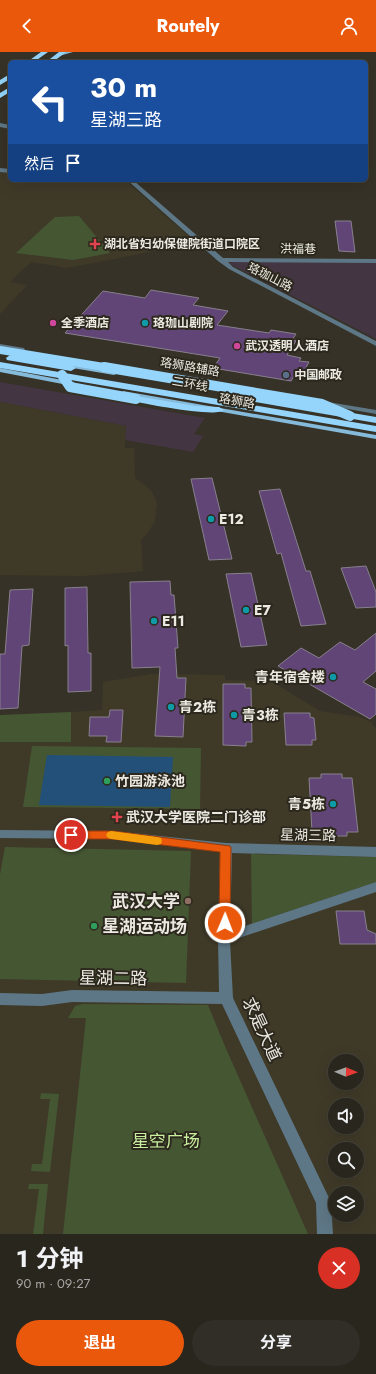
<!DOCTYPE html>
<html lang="zh">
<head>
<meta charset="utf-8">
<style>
	:root { --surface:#28261d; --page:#302e26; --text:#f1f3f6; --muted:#a5a5a4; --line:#44433b; --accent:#ea580c }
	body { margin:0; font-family:Jost,"Noto Sans SC",sans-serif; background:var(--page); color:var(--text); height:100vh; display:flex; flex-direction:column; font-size:15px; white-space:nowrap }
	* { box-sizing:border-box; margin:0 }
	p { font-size:13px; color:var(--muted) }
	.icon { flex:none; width:22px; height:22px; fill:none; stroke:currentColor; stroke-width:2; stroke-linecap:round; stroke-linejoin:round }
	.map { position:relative; height:1182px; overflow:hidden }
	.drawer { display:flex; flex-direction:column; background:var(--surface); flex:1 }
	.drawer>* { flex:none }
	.top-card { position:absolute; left:8px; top:8px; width:360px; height:122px; border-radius:6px; box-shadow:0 4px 16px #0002,0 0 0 1px var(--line); background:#1a4fa0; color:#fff; overflow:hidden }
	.needle { width:26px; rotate:91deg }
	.tools { position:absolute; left:328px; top:1002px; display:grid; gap:8px }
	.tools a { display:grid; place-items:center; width:36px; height:36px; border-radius:50%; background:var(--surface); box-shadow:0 4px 16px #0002,0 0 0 1px var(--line); font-size:20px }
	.pin { position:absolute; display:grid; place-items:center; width:34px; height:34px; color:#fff; margin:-17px; border:2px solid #fff; border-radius:50%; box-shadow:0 1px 4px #0007 }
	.me { position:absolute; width:44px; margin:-22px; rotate:1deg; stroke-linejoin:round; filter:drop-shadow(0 0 3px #0008) }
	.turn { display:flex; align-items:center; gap:14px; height:84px; padding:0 16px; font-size:18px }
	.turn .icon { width:52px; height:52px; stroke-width:2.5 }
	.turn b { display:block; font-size:28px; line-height:34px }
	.then { display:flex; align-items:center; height:38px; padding:0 16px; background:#0003; gap:8px; font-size:15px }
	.round { display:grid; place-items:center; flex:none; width:42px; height:42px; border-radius:21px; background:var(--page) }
	.summary { display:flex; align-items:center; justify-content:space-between; height:68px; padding:0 16px }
	h1 { font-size:24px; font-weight:700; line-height:30px }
	.action { display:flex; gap:8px; margin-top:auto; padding:8px 16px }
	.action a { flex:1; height:46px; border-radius:24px; background:var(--accent); color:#fff; font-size:16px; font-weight:700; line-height:46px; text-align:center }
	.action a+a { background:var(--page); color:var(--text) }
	header { display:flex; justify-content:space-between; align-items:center; height:52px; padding:0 16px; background:var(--accent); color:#fff; font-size:18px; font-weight:700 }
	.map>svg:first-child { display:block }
</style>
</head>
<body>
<header><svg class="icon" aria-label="back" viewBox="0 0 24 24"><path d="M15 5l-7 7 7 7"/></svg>Routely<svg class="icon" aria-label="person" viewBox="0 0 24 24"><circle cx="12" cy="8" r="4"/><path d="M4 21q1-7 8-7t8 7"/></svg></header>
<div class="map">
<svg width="376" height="1182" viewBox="0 0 376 1182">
	<rect width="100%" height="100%" fill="#363227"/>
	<g fill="#433541">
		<path d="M241 209 376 211V287L228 211Z"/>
		<path d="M0 330 205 366 194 382 203 384 193 400 125 388 126 374 0 350Z"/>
	</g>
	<g fill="#3f3a28" fill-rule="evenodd">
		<path d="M0 120 10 121V128H125L196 191 67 216 31 210 10 230 27 233 0 262Z"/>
		<path d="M0 350 126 374 125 396H134L135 426 152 439 157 452 155 469 149 479 141 488 143 519 83 524 0 523Z"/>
		<path d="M151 622 225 623V628L271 629 320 659 360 665 371 670 376 677V1182H0V690H71V660L102 658 103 630ZM335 1009H357V1031H335ZM335 1053H357V1075H335ZM335 1097H357V1119H335ZM335 1141H357V1163H335Z"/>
	</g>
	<g fill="#455633">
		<path d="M79 164 110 201 73 208 16 201 55 165Z"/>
		<path d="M71 660V690H0V663Z"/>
		<path d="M32 694 201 696 200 757 23 755Z"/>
		<path d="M5 795 191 799 186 931 0 927V822Z"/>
		<path d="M251 802 376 805V830L252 872Z"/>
		<path d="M83 952 208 953 224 992 308 1182H63L86 966H68L75 954Z"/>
		<path d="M41 1041 59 1042 50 1120 31 1119 32 1112H42L50 1047H40Z"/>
		<path d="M29 1132H48L43 1182H33L39 1137H28Z"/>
	</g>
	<path fill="#235079" d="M47 703 173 705 170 755 39 753Z"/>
	<g fill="#614576" stroke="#87808d">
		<path d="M335 169H351L355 200 339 199Z"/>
		<path d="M151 238 199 246 193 253 228 259 217 273 269 281 271 278 296 282 292 288 296 289 287 303 301 306 299 309 309 310 302 323 295 322 291 329 213 316 220 306 65 281 103 239 145 246Z"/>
		<path d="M212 426 232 507 209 508 191 427Z"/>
		<path d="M280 437 306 519H310L326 572 301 574 281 501 277 502 259 439Z"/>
		<path d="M366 514 376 540V555L356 556 341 516Z"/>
		<path d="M251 521 267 593 241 595 226 522Z"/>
		<path d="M170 529 171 543H174L175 556 178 596H175L177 626H186L183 685 155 684 160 615 132 616 130 530Z"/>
		<path d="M87 535 88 601H91V639L68 640V593L65 594V536Z"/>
		<path d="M33 537 29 593 22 594 18 656 0 657V602H5L10 538Z"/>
		<path d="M376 581V619L363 630 376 637V662L370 667 278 614 301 596 319 606 340 590 355 598Z"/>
		<path d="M223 632H245V636H251L252 690H246V694L223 693Z"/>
		<path d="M110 658H123L121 690H106L107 684H89L90 665H109Z"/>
		<path d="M284 661H310V665L314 666 316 688H312V693H286Z"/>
		<path d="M321 722H342V726H352L358 780H347V784H325V780L312 779 309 726H321Z"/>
		<path d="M336 859H364L367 878 376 882V892H340Z"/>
	</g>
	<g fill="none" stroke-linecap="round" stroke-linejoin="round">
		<g fill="#5e7786" fill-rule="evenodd">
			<path d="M0 71 10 73V77L0 75Z"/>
			<path d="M0 116 10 117V121L0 120Z"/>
			<path d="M127 128H133L223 206 376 207V211L228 210 233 215 376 289V294L229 217 218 209Z"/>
			<path d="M0 292 24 296 25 298 21 300 0 296Z"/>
			<path d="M322 349 376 358V362L325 353 321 351Z"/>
			<path d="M0 778 113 779 226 791 376 795V805L232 801 230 879 376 830V840L230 889 233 946 331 1150 333 1182H317L316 1151 222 952 72 950 42 954 0 953V941L42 942 72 938 219 940 218 886 220 800 113 787 0 786Z"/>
		</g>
		<g fill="#85bada" fill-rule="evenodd">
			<path d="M65 0H73L59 4 57 3Z"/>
			<path d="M58 310 114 319 118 321 114 323 61 314 57 312Z"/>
			<path d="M0 316 73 330 77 332 73 334 0 320Z"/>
			<path d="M123 339 376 383V387L126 343 122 341Z"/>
		</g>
		<g fill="#95d5fb" fill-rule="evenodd">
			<path d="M41 0H48L34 10H27Z"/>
			<path d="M59 0H66L53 10H46Z"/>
			<path d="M10 22V27L0 33V28Z"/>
			<path d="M10 35V40L0 46V41Z"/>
			<path d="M10 303 71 313 76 316 71 319 7 308 6 306Z"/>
			<path d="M0 310 376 374V380L0 316Z"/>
			<path d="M229 340 376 365V371L226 345 224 343Z"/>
			<path d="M136 344 196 354 219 355 224 358C217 366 146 352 133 349L131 347 133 345Z"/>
		</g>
		<path stroke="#95d5fb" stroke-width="8" d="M0 298 110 316"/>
		<g stroke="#95d5fb" stroke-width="10">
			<path d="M104 315 322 352 350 364"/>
			<path d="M62 323 70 335 136 347"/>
		</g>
	</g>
	<path fill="#ea580c" stroke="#983908" d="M71 779H113L230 794 231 796 230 871 229 874 225 875 221 874 219 871 220 800 113 787H71L68 785 66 783 68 780Z"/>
	<path fill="#f59e0b" d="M111 779 157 785 161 786 162 789 161 792 157 793 111 787 108 786 106 783 108 780Z"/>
	<g fill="#e0444e" stroke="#2c281d" stroke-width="1.5">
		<path d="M93 186h4v4h4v4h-4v4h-4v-4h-4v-4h4z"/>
		<path d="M115 759h4v4h4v4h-4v4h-4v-4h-4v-4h4z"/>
	</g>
	<g fill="#d1479c" stroke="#2c281d" stroke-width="1.5">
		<circle cx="53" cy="271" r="4"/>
		<circle cx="237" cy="294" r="4"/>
	</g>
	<g fill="#0f9aa8" stroke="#2c281d" stroke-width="1.5">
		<circle cx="145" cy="271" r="4"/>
		<circle cx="211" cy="467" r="4"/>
		<circle cx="246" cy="558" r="4"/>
		<circle cx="154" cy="569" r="4"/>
		<circle cx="333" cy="625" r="4"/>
		<circle cx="171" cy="655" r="4"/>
		<circle cx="234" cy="663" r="4"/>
		<circle cx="333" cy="752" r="4"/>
	</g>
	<circle fill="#5c6f8a" stroke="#2c281d" stroke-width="1.5" cx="286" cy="323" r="4"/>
	<g fill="#2e9e5b" stroke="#2c281d" stroke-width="1.5">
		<circle cx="107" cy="729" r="4"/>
		<circle cx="94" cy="874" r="4"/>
	</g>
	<circle fill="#8d6e63" stroke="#2c281d" stroke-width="1.5" cx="188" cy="849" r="4"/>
	<g text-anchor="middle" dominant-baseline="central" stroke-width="4" stroke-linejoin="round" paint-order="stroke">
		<g font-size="12" font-weight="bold" fill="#ebe9e1" stroke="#2c281d" text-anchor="start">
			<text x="104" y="192">湖北省妇幼保健院街道口院区</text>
			<text x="61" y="271">全季酒店</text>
			<text x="153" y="271">珞珈山剧院</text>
			<text x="245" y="294">武汉透明人酒店</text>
			<text x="294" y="323">中国邮政</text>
		</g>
		<g font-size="12" fill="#ebe9e1" stroke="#2c281d">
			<text transform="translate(298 197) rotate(1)">洪福巷</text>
			<text transform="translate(270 225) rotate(27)">珞珈山路</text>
			<text transform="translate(190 315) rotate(10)">珞狮路辅路</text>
			<text transform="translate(190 332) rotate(10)">二环线</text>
			<text transform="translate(237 349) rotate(10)">珞狮路</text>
		</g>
		<g font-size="14" font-weight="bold" fill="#ebe9e1" stroke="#2c281d" text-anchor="start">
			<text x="219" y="467">E12</text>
			<text x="254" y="558">E7</text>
			<text x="162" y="569">E11</text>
			<text x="325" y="625" text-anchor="end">青年宿舍楼</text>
			<text x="179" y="655">青2栋</text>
			<text x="242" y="663">青3栋</text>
			<text x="115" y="729">竹园游泳池</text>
			<text x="325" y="752" text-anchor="end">青5栋</text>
			<text x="126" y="765">武汉大学医院二门诊部</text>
		</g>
		<g font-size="14" fill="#ebe9e1" stroke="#2c281d">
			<text transform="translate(308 783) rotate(1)">星湖三路</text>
		</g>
		<g font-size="17" font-weight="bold" fill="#ebe9e1" stroke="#2c281d" text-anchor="end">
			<text x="180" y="849">武汉大学</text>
			<text x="102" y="874" text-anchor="start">星湖运动场</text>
		</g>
		<g font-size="17" fill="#ebe9e1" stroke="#2c281d">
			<text transform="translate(113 926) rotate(1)">星湖二路</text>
			<text transform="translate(262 977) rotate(65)">求是大道</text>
		</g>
		<g font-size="17" fill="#c8ef9d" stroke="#2c281d">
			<text x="166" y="1089">星空广场</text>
		</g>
	</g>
</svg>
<div class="tools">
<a><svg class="needle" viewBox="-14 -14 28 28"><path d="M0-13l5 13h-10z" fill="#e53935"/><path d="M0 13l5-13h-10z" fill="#a5a5a4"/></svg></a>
<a><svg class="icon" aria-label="sound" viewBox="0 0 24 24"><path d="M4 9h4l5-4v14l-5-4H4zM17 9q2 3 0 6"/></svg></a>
<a><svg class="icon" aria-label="search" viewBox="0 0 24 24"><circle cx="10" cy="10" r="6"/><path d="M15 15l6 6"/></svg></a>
<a><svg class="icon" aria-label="layers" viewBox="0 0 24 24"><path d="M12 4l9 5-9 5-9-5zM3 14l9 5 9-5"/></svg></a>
</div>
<div class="pin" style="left:71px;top:783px;background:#d93025"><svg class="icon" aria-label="arrive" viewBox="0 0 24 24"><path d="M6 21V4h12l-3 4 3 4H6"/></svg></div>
<svg class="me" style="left:225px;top:871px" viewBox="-20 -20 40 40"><circle r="17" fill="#ea580c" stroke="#fff" stroke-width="3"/><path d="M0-11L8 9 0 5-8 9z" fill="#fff"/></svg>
<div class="top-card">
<div class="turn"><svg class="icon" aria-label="left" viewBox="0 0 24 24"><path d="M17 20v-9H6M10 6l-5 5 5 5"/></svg><div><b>30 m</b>星湖三路</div></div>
<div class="then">然后<svg class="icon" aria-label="arrive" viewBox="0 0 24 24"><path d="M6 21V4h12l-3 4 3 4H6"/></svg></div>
</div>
</div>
<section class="drawer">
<div class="summary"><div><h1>1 分钟</h1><p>90 m · 09:27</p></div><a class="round" style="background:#d93025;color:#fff"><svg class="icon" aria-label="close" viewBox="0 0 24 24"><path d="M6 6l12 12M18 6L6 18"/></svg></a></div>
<div class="action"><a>退出</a><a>分享</a></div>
</section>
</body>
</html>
